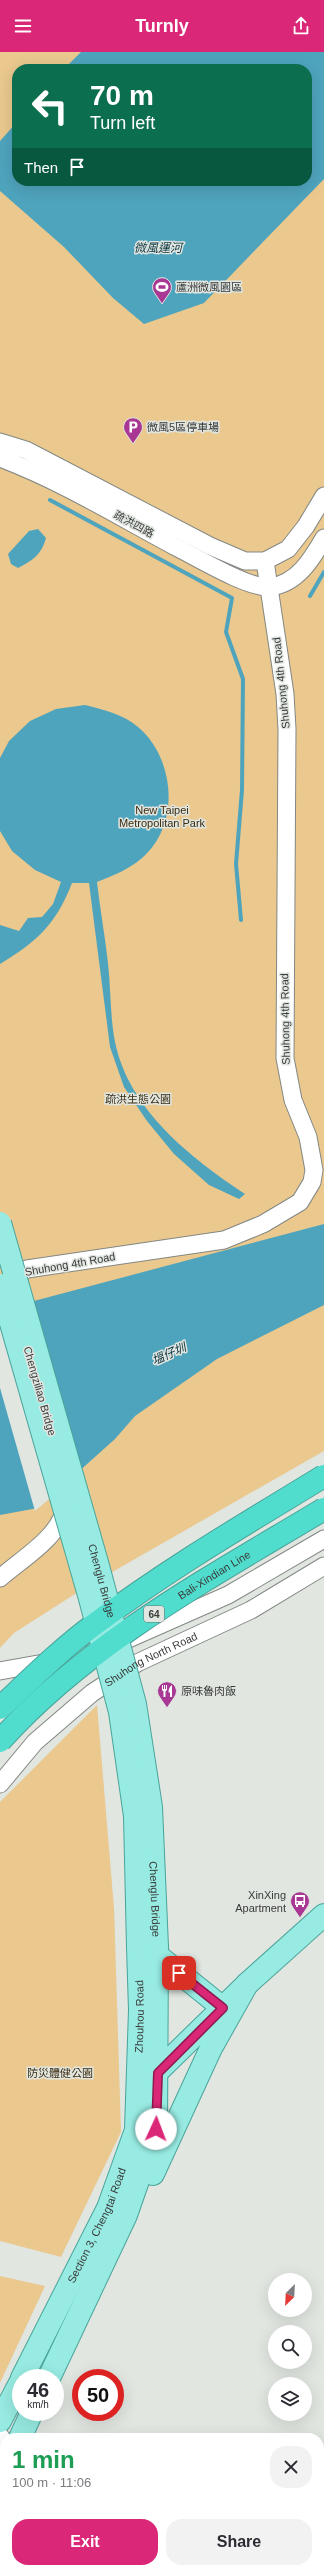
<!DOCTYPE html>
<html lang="en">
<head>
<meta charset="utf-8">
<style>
	:root { --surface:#fff; --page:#f2f2f3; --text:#2b2b33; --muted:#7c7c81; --accent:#db2777 }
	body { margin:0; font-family:Arial,"Noto Sans TC",sans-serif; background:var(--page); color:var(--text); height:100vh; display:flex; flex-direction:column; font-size:15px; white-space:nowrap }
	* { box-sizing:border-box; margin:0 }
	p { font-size:13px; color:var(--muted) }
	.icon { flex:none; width:22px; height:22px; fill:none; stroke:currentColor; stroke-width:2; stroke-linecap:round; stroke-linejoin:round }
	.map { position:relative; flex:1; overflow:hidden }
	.panel { position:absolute; left:0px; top:2381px; width:324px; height:140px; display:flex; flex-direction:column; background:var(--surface); border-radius:16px 16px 0 0; box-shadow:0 4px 16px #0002 }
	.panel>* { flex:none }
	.guide { position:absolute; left:12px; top:12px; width:300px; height:122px; border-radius:16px; box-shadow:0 4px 16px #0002; background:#0b6e4f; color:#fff; overflow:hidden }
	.needle { width:26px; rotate:204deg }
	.controls { position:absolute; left:268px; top:2221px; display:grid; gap:8px }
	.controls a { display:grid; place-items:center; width:44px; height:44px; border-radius:50%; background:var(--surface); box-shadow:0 4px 16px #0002; font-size:20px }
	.speed { position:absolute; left:12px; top:2317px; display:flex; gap:8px; font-size:20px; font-weight:700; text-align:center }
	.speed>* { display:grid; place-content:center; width:52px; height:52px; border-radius:50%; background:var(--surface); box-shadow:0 4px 16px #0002; line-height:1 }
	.speed small { font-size:10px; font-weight:400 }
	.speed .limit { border:6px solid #d22; background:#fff; color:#111 }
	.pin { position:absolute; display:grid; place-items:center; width:34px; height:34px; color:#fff; margin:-17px; border-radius:8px; box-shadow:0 2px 6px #0006 }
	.me { position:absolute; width:44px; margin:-22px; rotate:2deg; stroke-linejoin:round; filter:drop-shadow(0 0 3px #0008) }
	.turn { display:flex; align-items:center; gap:14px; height:84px; padding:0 12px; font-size:18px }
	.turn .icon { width:52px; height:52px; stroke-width:2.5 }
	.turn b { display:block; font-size:28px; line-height:34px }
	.then { display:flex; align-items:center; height:38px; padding:0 12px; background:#0003; gap:8px; font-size:15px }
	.round { display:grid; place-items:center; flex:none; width:42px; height:42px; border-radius:16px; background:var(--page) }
	.overview { display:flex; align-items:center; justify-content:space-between; height:68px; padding:0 12px }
	h1 { font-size:24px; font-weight:600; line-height:30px; color:#1e9e55 }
	.cta { display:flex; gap:8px; margin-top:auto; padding:8px 12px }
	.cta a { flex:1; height:46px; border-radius:16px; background:var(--accent); color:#fff; font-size:16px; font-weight:600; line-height:46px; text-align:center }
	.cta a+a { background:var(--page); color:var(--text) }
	header { display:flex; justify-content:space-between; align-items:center; height:52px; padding:0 12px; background:var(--accent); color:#fff; font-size:18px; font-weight:600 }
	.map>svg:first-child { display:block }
</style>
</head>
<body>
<header><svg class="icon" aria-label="menu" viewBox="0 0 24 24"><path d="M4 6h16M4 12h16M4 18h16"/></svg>Turnly<svg class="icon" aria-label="share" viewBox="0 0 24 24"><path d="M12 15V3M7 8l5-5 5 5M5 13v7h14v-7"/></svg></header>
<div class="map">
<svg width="324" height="2521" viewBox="0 0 324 2521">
	<rect width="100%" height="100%" fill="#e1e6e1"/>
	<path fill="#d0ddd2" d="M5 2470V2516H319V2507L324 2508V2521H0V2482Z"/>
	<g fill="#eac88e" fill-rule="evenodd">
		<path d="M0 0H324V1399L86 1535 14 1581 0 1596ZM17 17H307V129H17Z"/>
		<path d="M97 1653 114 1856 121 2080 61 2205 0 2189V1750Z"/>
		<path d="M0 2224 45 2234 0 2331Z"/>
	</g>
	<g fill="#4fa4bd">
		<path d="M81 0H324V127L204 251 144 272 113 246 64 195 0 139V89L17 70V129H307V17H64Z"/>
		<path d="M38 477 46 486C42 502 32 509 18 516L11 512 8 502 29 479Z"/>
		<path d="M85 653C104 658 123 662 138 675 175 706 181 773 142 806 128 818 114 823 97 830 100 857 105 884 108 911 111 938 110 964 115 990 129 1058 191 1106 245 1142L239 1147 209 1133 174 1102 147 1069 124 1035 110 995 89 831H72C56 872 38 889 0 912V873L19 879 28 866 42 865 53 852 61 830 35 818 12 799 0 779V706L9 689 30 669 56 657Z"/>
		<path d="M324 1172V1253L217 1307 135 1364 115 1387 38 1456 0 1463V1258Z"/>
	</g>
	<path fill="#e1e6e1" d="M0 1256 81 1420 35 1459 0 1336Z"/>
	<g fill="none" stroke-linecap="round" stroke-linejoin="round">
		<g stroke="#4fa4bd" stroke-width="4">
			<path d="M50 448 232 546 226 580 243 627 242 738 236 812 241 868"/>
			<path d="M310 544 324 520"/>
		</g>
		<defs>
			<g id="minor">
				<path d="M0 390 26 398 210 494 245 509H265L288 497 306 474 324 444"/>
				<path d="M0 406C61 429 118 464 176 495 196 505 249 537 270 535 297 532 312 507 324 486"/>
				<path d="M12 1235 17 1223 27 1217 224 1188 263 1172 300 1150 312 1130 314 1118 308 1085 293 1048 285 1006 287 677 285 642 265 509"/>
				<path d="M0 1526C24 1505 59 1486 66 1454"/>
				<path d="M126 1588 228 1543 324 1487"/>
				<path d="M0 1619 94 1602"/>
				<path id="s1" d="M0 1732 35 1690 92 1641 137 1611 251 1558 324 1514"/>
				<path d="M0 2384 5 2391"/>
			</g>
			<g id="major">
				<path d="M157 1903 223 1956"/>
				<path d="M151 2026 247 1932 324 1863"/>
				<path d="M153 2122 211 1996 247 1932"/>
				<path id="s2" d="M22 2326 108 2156 136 2078 140 1958 138 1895"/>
				<path d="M49 2326 126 2163 156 2077 157 1895"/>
				<path d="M0 2369 21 2329"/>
				<path d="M20 2386 32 2360"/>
				<path d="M0 2426 5 2416"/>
			</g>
			<g id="highway">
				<path d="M0 2491 5 2498"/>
				<path d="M22 2516 27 2521"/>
			</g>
		</defs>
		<use href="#minor" stroke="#838884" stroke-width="19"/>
		<use href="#major" stroke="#49a49a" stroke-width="24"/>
		<use href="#highway" stroke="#49a49a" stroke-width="24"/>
		<use href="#minor" stroke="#fff" stroke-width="17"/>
		<use href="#major" stroke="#97ebe2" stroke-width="22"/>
		<use href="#highway" stroke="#51ddce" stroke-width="22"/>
		<defs>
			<g id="major-bridge">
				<path id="s3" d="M0 1171 98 1514 135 1652 151 1755 157 1895"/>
				<path d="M0 1233 89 1543 120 1660 135 1764 138 1895"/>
			</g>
			<g id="highway-bridge">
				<path d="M0 1656C31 1627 61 1597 95 1572 168 1517 247 1471 324 1424"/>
				<path id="s4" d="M0 1689C89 1590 211 1525 324 1457"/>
			</g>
		</defs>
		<use href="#major-bridge" stroke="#49a49a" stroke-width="24" stroke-linecap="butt"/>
		<use href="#highway-bridge" stroke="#49a49a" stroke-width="24" stroke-linecap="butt"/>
		<use href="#major-bridge" stroke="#97ebe2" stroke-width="22"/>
		<use href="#highway-bridge" stroke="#51ddce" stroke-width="22"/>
	</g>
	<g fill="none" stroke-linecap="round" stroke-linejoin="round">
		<defs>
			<path id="route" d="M156 2077 158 2021 223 1956 179 1921"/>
		</defs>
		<use href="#route" stroke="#8e194d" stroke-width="10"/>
		<use href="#route" stroke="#db2777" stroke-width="7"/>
	</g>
	<defs>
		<symbol id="stadium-pin" viewBox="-11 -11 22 30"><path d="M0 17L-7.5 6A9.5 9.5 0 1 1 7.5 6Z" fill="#a93894" stroke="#e1e6e1"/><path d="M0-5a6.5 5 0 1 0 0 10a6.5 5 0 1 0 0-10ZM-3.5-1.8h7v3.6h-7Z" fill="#fff"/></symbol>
		<symbol id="parking-pin" viewBox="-11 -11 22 30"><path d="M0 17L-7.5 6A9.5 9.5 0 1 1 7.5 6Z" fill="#a93894" stroke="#e1e6e1"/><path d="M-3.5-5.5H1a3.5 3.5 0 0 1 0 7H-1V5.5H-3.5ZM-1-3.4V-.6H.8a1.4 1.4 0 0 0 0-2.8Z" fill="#fff"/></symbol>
		<symbol id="restaurant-pin" viewBox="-11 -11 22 30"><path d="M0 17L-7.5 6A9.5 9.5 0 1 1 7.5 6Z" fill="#a93894" stroke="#e1e6e1"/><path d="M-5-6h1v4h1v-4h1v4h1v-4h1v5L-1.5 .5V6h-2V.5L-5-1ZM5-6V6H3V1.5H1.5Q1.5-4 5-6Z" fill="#fff"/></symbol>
		<symbol id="bus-pin" viewBox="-11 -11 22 30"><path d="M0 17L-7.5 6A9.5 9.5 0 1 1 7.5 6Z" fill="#a93894" stroke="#e1e6e1"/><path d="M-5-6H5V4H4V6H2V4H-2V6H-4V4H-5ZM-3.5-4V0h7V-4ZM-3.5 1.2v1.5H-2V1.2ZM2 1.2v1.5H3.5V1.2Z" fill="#fff"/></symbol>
	</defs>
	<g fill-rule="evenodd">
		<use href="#stadium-pin" x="151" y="224" width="22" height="30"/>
		<use href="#parking-pin" x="122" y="364" width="22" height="30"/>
		<use href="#restaurant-pin" x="156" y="1628" width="22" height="30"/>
		<use href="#bus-pin" x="289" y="1838" width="22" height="30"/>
	</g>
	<g text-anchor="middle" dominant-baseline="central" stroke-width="3" stroke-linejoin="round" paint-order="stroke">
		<rect fill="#e1e6e1" stroke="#6b6e6c" stroke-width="1" x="144" y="1554" width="20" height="16" rx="3"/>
		<g font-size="10" font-weight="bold" fill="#393b3a">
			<text x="154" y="1562">64</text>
		</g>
		<g font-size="11" fill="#393b3a" stroke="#e1e6e1" text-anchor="start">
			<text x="176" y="235">蘆洲微風園區</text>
			<text x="147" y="375">微風5區停車場</text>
			<text x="181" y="1639">原味魯肉飯</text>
			<text x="286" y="1843" text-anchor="end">XinXing<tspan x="286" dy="13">Apartment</tspan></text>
		</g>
		<g font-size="11" fill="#393b3a" stroke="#e1e6e1">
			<text transform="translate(134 472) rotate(28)">疏洪四路</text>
			<text transform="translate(281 631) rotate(-96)">Shuhong 4th Road</text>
			<text transform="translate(285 967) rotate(-91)">Shuhong 4th Road</text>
			<text transform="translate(70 1212) rotate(-10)">Shuhong 4th Road</text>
			<text transform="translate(40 1339) rotate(74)">Chengziliao Bridge</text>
			<text stroke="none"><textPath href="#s4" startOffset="272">Bali-Xindian Line</textPath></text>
			<text stroke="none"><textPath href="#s3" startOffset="372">Chenglu Bridge</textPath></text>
			<text stroke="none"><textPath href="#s1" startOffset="198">Shuhong North Road</textPath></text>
			<text stroke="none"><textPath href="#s3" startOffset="696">Chenglu Bridge</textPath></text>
			<text stroke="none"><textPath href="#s2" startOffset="387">Zhouhou Road</textPath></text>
			<text stroke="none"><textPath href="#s2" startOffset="170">Section 3, Chengtai Road</textPath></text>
		</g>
		<g font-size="11" fill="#3c2d11" stroke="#e1e6e1">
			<text x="162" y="758">New Taipei<tspan x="162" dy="13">Metropolitan Park</tspan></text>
			<text x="138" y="1047">疏洪生態公園</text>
			<text x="60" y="2021">防災體健公園</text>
		</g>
		<g font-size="12" font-style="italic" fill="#08323d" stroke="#e1e6e1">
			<text x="158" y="196">微風運河</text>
			<text transform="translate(169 1302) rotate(-24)">塭仔圳</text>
		</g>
	</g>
</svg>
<div class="controls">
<a><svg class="needle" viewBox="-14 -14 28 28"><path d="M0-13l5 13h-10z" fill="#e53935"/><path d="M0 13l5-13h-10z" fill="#7c7c81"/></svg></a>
<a><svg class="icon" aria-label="search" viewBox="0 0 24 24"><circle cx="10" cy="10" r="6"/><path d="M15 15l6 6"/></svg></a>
<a><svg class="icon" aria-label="layers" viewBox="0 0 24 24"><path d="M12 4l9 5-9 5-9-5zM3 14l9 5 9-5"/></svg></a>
</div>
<div class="speed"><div>46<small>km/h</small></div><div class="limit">50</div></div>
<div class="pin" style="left:179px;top:1921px;background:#d93025"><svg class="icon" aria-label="arrive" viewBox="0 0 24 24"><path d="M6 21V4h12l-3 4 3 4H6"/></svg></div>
<svg class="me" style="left:156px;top:2077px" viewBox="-20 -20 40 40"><circle r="19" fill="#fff"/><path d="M0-13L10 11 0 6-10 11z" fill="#db2777"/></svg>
<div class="guide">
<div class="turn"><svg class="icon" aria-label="left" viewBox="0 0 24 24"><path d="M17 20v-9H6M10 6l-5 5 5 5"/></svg><div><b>70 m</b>Turn left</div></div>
<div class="then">Then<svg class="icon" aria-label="arrive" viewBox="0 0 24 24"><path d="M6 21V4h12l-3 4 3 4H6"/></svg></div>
</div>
<section class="panel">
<div class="overview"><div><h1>1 min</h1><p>100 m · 11:06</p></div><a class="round"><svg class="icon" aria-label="close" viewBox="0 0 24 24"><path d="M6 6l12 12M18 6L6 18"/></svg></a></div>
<div class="cta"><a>Exit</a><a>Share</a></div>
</section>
</div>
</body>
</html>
